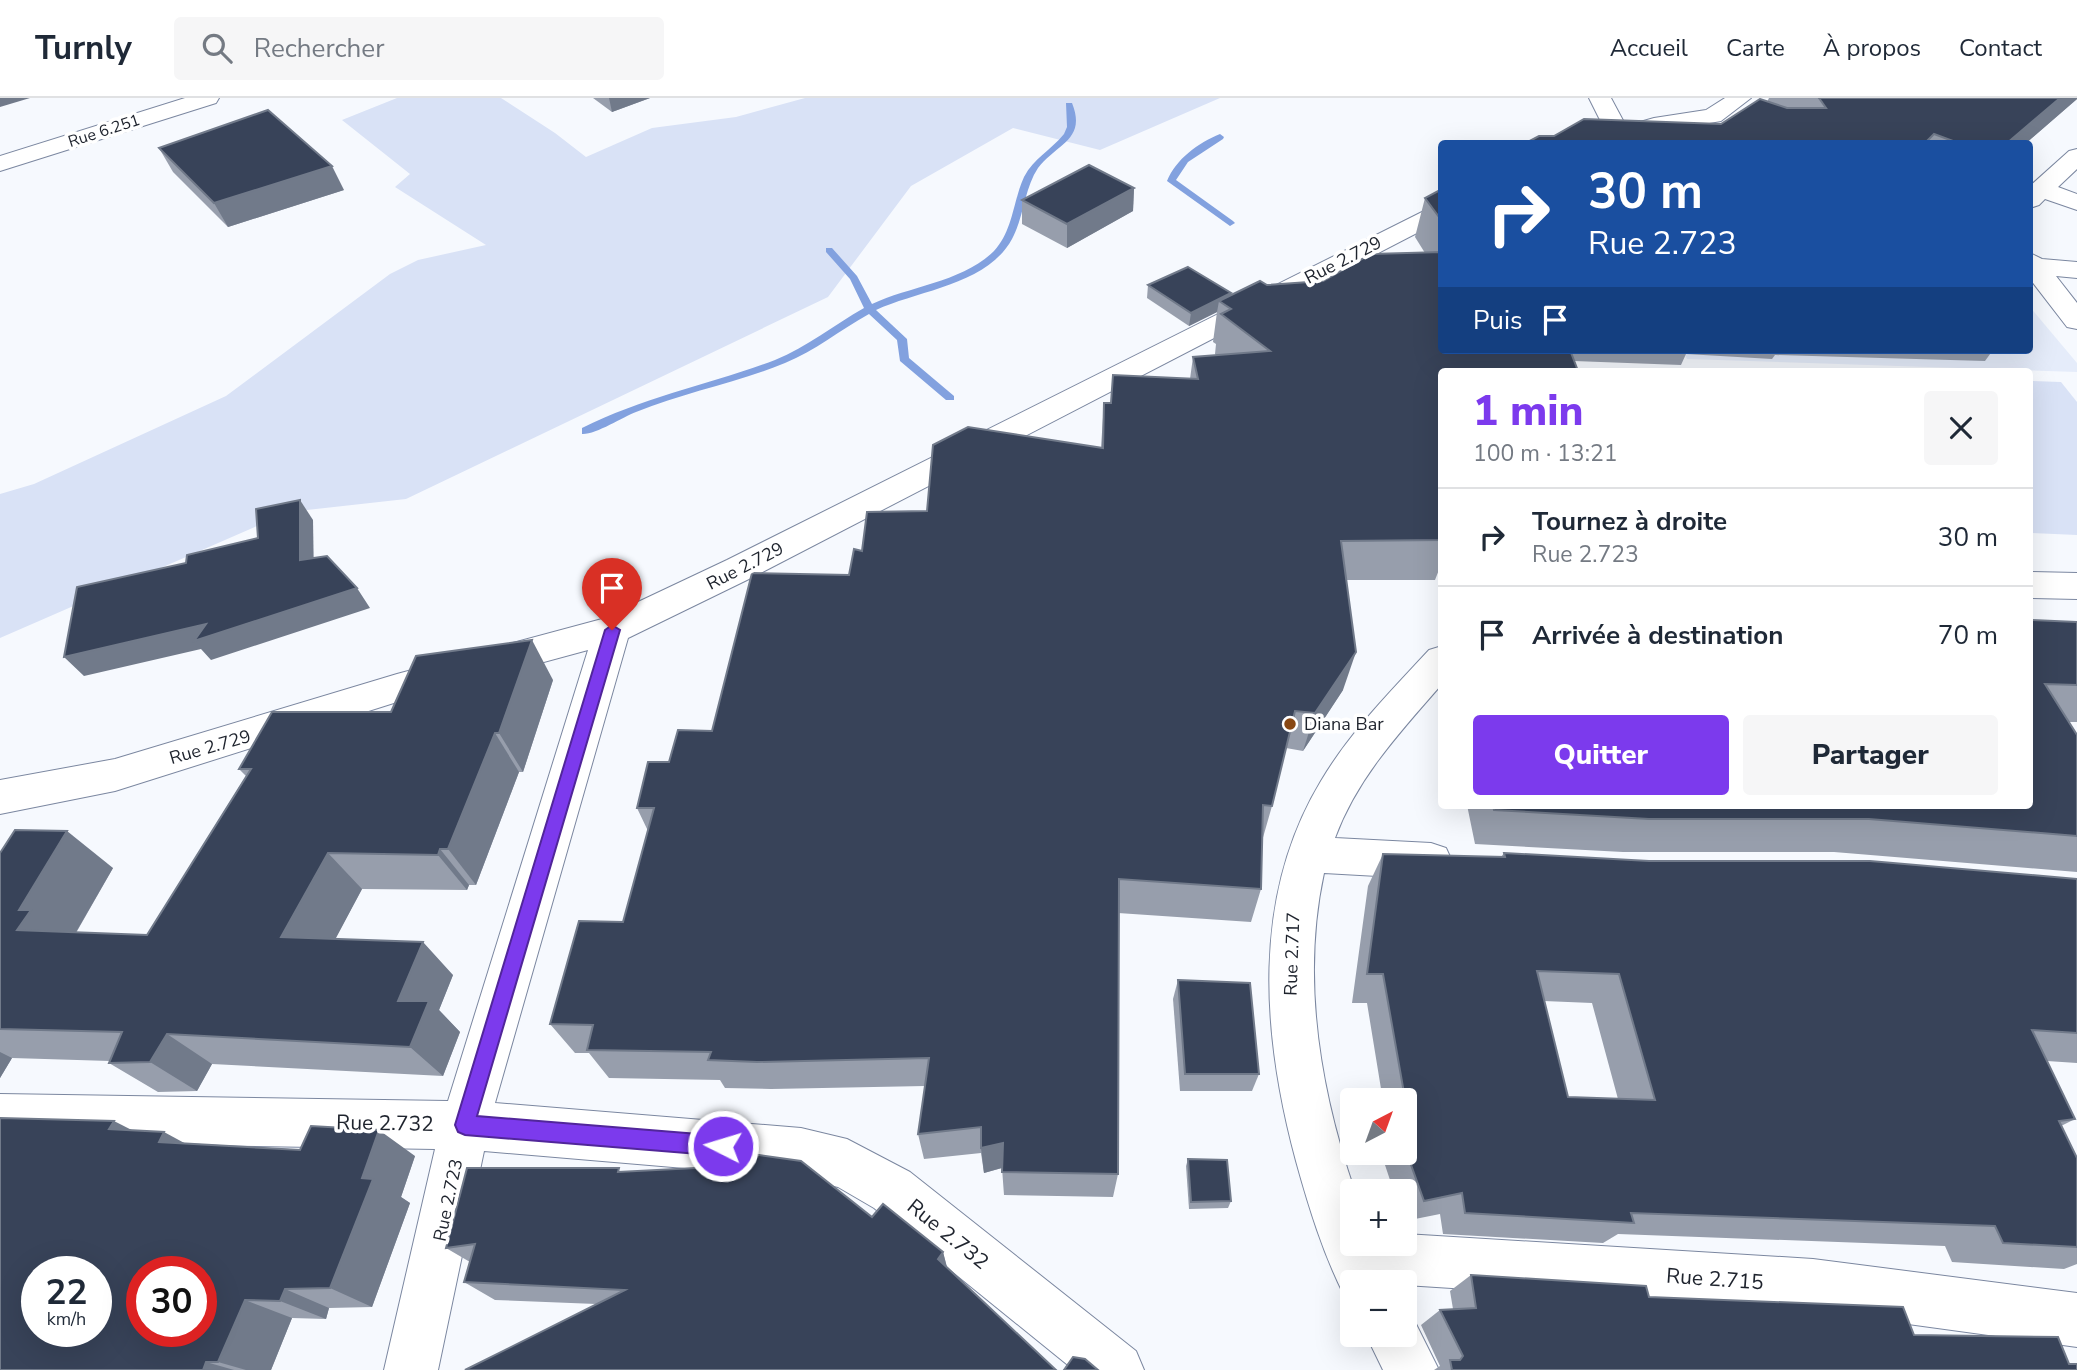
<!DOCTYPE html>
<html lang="fr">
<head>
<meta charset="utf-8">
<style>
	:root { --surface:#fff; --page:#f6f6f7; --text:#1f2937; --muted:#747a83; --line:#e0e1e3; --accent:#7c3aed }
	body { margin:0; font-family:"Nunito Sans",sans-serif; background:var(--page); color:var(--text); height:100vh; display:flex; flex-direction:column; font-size:26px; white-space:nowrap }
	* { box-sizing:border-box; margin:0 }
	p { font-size:23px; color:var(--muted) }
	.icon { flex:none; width:38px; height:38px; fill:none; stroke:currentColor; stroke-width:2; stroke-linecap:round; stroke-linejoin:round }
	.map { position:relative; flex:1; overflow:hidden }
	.drawer { position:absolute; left:1438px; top:270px; width:595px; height:441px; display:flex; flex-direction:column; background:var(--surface); border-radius:7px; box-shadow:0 7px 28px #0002 }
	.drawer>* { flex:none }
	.top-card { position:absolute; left:1438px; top:42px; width:595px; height:214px; border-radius:7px; box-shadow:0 7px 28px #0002; background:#1a4fa0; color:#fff; overflow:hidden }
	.needle { width:46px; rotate:41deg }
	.controls { position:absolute; left:1340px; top:990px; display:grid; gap:14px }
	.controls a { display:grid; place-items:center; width:77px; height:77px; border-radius:7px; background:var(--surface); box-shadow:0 7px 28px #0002; font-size:35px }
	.speed { position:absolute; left:21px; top:1158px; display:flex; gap:14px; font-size:35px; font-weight:700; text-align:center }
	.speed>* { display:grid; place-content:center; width:91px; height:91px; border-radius:50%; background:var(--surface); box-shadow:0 7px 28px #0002; line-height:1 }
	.speed small { font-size:18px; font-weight:400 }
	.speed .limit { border:10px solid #d22; background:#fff; color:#111 }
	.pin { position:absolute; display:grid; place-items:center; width:60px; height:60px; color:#fff; margin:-72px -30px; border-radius:50% 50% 50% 0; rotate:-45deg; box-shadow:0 0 7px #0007 }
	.pin .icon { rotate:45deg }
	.me { position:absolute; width:77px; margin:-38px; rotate:275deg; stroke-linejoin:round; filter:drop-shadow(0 0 5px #0008) }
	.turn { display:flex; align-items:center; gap:24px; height:147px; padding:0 35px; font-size:32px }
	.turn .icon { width:91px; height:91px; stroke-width:2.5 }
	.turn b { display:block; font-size:49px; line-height:60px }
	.then { display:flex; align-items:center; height:66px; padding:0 35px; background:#0003; gap:14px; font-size:26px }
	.round { display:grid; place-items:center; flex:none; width:74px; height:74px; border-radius:7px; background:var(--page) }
	.headline { display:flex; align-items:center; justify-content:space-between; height:119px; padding:0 35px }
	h1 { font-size:42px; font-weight:800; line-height:52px; color:var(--accent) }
	.button { display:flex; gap:14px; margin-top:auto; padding:14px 35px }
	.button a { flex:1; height:80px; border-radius:7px; background:var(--accent); color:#fff; font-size:28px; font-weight:800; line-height:80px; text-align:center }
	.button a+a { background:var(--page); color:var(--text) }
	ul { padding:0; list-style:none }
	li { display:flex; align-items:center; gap:21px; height:98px; padding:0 35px; border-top:2px solid var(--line) }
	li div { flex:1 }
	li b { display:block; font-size:26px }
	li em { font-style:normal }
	header { display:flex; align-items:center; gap:42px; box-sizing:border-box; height:98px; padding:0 35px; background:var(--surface); border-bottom:2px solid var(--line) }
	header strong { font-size:33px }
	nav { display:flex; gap:38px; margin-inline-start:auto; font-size:24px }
	.search { width:490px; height:63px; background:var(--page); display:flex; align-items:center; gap:18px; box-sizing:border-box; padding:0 24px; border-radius:7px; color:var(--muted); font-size:26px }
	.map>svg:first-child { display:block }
</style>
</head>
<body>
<header>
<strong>Turnly</strong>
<div class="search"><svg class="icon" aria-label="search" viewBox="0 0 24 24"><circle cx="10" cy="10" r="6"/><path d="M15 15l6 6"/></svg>Rechercher</div>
<nav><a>Accueil</a><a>Carte</a><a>À propos</a><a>Contact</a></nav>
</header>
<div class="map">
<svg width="2077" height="1272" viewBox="0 0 2077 1272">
	<rect width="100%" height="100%" fill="#f6f9fe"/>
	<path fill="#e5ecfa" d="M2030 209 2077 265V274L1687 261 1683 252H2030Z"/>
	<g fill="#d9e2f6">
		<path d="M397 0H501L555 35 586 59 652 30 736 19 805 0H1220L1100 52 1013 30 911 88 828 199 406 401 289 414 0 540V396L34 386 226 298 390 176 418 162 486 147 395 89 410 76 342 22Z"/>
		<path d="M2030 283 2061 284 2077 304V437L2030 435Z"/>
	</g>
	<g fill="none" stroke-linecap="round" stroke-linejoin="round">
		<g fill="#82a1df" fill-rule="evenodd">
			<path d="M1066 5H1072C1087 42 1056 46 1038 70 1024 91 1024 119 1012 141 987 187 919 192 876 212L907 241 909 260 954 298V302H946L900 263 897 242 869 216C840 232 815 253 785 265 737 285 685 294 636 314 623 319 595 337 582 336V330C644 299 711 286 775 262 807 249 834 227 864 210L850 181 826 154V150H832L857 178 872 206C910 188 963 184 994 153 1013 133 1013 103 1024 79 1034 60 1051 52 1064 36L1067 29Z"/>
			<path d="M1220 36 1224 39 1223 41 1188 64 1176 82 1233 123 1235 125 1230 128 1167 83C1176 61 1198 45 1220 36Z"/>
		</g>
		<defs>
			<g id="minor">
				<path d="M1589 0H1611L1626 28 1654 20 1706 12 1725 0H1751L1721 23 1657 34 1615 46H1576L1580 41 1606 34Z"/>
				<path d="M2077 51V71L2058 89 2077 96V112L2045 101 2039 107 2030 110V88L2069 53Z"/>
				<path d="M1442 104V122L751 480 628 540 495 1005 801 1030 847 1041 910 1074 1136 1253 1144 1272H1074L874 1110 838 1089 801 1080 484 1053 438 1272H384L435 1051 0 1044V996L448 1003 588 552 397 604 115 693 0 716V682L115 661 397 576 602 521 727 462Z"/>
				<path d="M2030 155 2042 161 2077 164V180L2056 178 2077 205V231L2067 229 2030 181Z"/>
				<path d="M2030 474 2077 475V501L2030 500Z"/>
				<path d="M1442 548V586C1400 634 1357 680 1335 740L1431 745 1446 750 1452 763 1446 776 1431 781 1324 775C1301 881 1320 992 1355 1094H1353V1146H1405V1136L1813 1161 2077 1195V1249L1813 1213 1405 1187V1185H1353V1201L1344 1197C1323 1155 1309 1110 1296 1063 1262 937 1251 799 1321 683 1350 634 1391 593 1429 552Z"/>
				<path d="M1405 1215 1412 1218 1439 1272H1383L1366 1237H1405Z"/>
			</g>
			<path id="major" d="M185 0H219L216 5 0 73V58Z"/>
		</defs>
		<use href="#minor" stroke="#7b87a0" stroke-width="2"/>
		<use href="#major" stroke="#7b87a0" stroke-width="2"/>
		<use href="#minor" fill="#fff" fill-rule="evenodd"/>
		<use href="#major" fill="#fff" fill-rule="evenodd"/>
	</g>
	<g fill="#979eac" fill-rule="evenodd">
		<path d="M593 0H650L612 14Z"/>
		<path d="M1769 0H2077V1L2025 46H1524L1554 38 1721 26 1767 4Z"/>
		<path d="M159 50 344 92 228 129 173 74Z"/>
		<path d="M1134 90 1133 113 1067 150 1022 126V102Z"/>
		<path d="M1442 91V252H1993L1985 263 1775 257 1772 261 1686 256 1681 267 1574 263 1442 273V464L1435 482H1346L1343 592 1303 653 1286 650 1272 708 1262 743 1261 791 1251 824 1118 815V1076L1113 1099 1004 1097 1002 1070 984 1075 981 1055 924 1061 918 1036 925 988 771 991 725 990 720 982 609 980 589 955H575L550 926 623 824 648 733 637 710 669 664 712 633 849 477 862 453 927 413 1101 349 1104 305H1111L1190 281 1193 259 1216 257 1215 256 1216 246 1213 244 1217 214 1189 228 1147 200 1148 187 1231 197 1267 187 1323 183 1425 155 1415 139 1425 100Z"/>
		<path d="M2030 522 2077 524V624H2068L2077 637V774L1834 754H1623L1475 746 1467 707H2030Z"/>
		<path d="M553 582 523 674H519L476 787H469L467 792 362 791 335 841 453 877 439 912 460 934 443 978 212 966 197 993 158 994 109 965 110 963 12 960 0 980V755L113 770 76 835 147 837 246 678 239 671 391 614Z"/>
		<path d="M1504 755 1649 763 2077 781V965L2047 963 2075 1021 2061 1028 2077 1060V1166L2064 1171 1952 1164 1945 1148 1618 1136 1603 1145 1443 1136 1440 1116 1405 1123V1094H1394L1381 1055H1405V1003H1383L1367 905H1352L1368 788 1383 756 1501 759ZM1544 903 1592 905 1618 1001 1568 999Z"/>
		<path d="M1178 882 1259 976 1252 993H1180L1173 901Z"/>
		<path d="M132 1032 184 1045 415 1058 401 1099 410 1105 372 1209 329 1210 326 1221 292 1220 271 1272H0Z"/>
		<path d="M1188 1061 1231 1103 1228 1110 1189 1111 1186 1068Z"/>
		<path d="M623 1074 872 1119 943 1154 947 1170 596 1206 495 1202 464 1184 470 1164 446 1150Z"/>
		<path d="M1471 1177 1649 1199 1914 1237 2069 1266 2077 1272H1434L1440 1268 1421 1227 1440 1212 1453 1211 1450 1193Z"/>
	</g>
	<g fill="#717a8a">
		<path d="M0 0H30L0 9Z"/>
		<path d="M609 0H650L612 14Z"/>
		<path d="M2060 0H2077V1L2025 46H2006Z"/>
		<path d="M332 68 344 92 228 129 214 105Z"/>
		<path d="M1134 90 1133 113 1067 150V126Z"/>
		<path d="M1231 195 1229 208 1219 203 1217 214 1189 228 1191 215Z"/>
		<path d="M300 402 313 422 314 482 300 462Z"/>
		<path d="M357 490 370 510 211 562 201 551 84 578 64 559Z"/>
		<path d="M532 542 553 582 523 674 499 635Z"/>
		<path d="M1356 554 1343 592 1303 653 1315 615Z"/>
		<path d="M495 635 519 674 476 787 448 751Z"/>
		<path d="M67 733 113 770 72 841 17 832 19 812Z"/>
		<path d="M440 751 469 787 467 792 438 757Z"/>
		<path d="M328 755 362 791 319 872 281 839Z"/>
		<path d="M423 844 453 877 439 912 460 934 443 978 410 949 398 903Z"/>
		<path d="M167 936 212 966 197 993 150 964Z"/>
		<path d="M0 954 12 960 0 980Z"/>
		<path d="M114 1023 165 1049 109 1031Z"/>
		<path d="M379 1032 415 1058 401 1099 410 1105 372 1209 330 1190 362 1080Z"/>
		<path d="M164 1034 212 1060 159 1044Z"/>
		<path d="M1003 1045 1005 1069 984 1075 981 1050Z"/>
		<path d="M943 1154 948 1173 938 1161Z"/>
		<path d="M285 1191 329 1210 326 1221 280 1203Z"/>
		<path d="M245 1202 292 1220 271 1272H246L218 1264Z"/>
		<path d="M206 1264 234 1272H203Z"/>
	</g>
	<g fill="#384359" stroke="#717a8a" stroke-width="2" fill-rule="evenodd">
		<path d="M1819 0H2060L2006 46H1984L1970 43 1967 46H1961L1934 36 1924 46H1524L1539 38H1554L1584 21 1721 26 1760 1 1787 10H1826Z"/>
		<path d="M268 12 332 68 214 105 159 50Z"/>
		<path d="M1089 67 1134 90 1067 126 1022 102Z"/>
		<path d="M1442 91V123L1425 100Z"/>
		<path d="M1442 154V252H1570L1578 273H1442V442L1341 443 1356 554 1315 615 1295 613 1272 708 1263 707 1261 791 1119 781 1118 1076 1002 1074 1003 1045 981 1050V1029L918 1036 929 960 757 964 708 962 711 954 587 952 593 927 550 926 579 823 623 824 654 710H637L648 664H669L678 632 712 633 752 475 849 477 854 451 862 453 867 414 927 413 933 347 968 329 1103 350 1104 305H1111L1113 277 1198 281 1193 259 1270 253 1221 216 1231 211 1219 203 1260 183 1267 187 1323 183 1371 156Z"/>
		<path d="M1188 169 1231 195 1191 215 1148 187Z"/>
		<path d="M300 402V462L327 458 357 490 194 543 206 526 64 559 77 489 186 465 187 457 258 440 256 411Z"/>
		<path d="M2030 522 2077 524V587L2045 586 2077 637V738L1869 721H1649L1494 712 1493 707H2030Z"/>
		<path d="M532 542 499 635H495L448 751H440L438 757 328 755 281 839 423 844 398 903H429L410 949 167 936 150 964 109 965 122 934 0 931V755L15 732 67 733 19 812H31L17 832 147 837 251 671H239L272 614H391L416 558Z"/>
		<path d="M1504 755 1649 763H1870L2077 781V935L2032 932 2075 1021 2059 1023 2077 1060V1149L2003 1145 1995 1128 1631 1115 1634 1125 1465 1115 1462 1095 1424 1103 1405 1050V1013L1407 1012 1383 876H1367L1383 756 1505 759ZM1537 873 1619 876 1655 1002 1568 999Z"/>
		<path d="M1178 882 1250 885 1259 976H1185Z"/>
		<path d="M0 1020 114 1023 109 1031 164 1034 159 1044 300 1052 311 1028 379 1032 362 1080 373 1081 330 1190 285 1191 280 1203 245 1202 218 1264H206L203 1272H0ZM37 1174H96V1234H37ZM142 1174H201V1234H142Z"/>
		<path d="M739 1056 759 1057 801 1063 872 1119 883 1106 943 1154 938 1161 1056 1272H465L625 1192 464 1184 475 1146 446 1150 467 1070H619L618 1074 735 1068Z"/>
		<path d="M1188 1061 1227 1062 1231 1103 1191 1104Z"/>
		<path d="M1471 1177 1646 1188 1649 1199 1903 1209 1914 1237 2058 1239 2069 1266H2077V1272H1452L1450 1262H1460L1463 1258 1440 1212 1476 1210Z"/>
		<path d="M1073 1259 1085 1261 1098 1272H1064Z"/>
	</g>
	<path fill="#7c3aed" stroke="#51269a" stroke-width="2" d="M612 527 620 532 477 1018 723 1038 730 1041 733 1048 730 1055 723 1058 465 1037 458 1034 455 1027 605 532Z"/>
	<circle fill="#884713" stroke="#fff" stroke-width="2.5" cx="1290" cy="626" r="7"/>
	<g text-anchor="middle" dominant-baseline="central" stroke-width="7" stroke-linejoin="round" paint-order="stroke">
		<g font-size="16" fill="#1e232d" stroke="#fff">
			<text transform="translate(104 33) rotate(-18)">Rue 6.251</text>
		</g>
		<g font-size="18" fill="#1e232d" stroke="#fff">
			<text transform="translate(1343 162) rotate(-27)">Rue 2.729</text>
			<text transform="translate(745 468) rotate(-27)">Rue 2.729</text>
			<text transform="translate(210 649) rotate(-16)">Rue 2.729</text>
			<text transform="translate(1292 856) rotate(-88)">Rue 2.717</text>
			<text transform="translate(448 1102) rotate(-78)">Rue 2.723</text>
		</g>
		<g font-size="18" fill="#1e232d" stroke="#fff" text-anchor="start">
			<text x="1304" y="626">Diana Bar</text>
		</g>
		<g font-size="21" fill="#1e232d" stroke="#fff">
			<text transform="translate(385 1025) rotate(1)">Rue 2.732</text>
			<text transform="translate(948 1136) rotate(39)">Rue 2.732</text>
			<text transform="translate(1715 1181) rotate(4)">Rue 2.715</text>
		</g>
	</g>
</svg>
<div class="controls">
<a><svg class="needle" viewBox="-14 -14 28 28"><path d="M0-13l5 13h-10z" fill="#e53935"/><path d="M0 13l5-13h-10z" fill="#747a83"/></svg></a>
<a>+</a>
<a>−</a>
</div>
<div class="speed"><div>22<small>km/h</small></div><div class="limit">30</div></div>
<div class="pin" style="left:612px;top:532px;background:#d93025"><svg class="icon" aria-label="arrive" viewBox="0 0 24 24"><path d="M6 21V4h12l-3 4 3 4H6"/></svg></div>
<svg class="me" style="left:723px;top:1048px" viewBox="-20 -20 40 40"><circle r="17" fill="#7c3aed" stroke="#fff" stroke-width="3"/><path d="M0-11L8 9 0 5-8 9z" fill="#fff"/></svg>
<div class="top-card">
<div class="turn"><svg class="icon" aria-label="right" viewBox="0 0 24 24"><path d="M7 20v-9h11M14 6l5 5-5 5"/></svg><div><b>30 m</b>Rue 2.723</div></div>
<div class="then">Puis<svg class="icon" aria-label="arrive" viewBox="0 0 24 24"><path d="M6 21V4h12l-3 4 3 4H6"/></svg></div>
</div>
<section class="drawer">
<div class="headline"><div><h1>1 min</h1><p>100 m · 13:21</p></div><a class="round"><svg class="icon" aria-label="close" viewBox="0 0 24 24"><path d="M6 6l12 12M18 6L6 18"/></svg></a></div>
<ul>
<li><svg class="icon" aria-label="right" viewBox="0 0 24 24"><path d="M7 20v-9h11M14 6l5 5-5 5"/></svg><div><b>Tournez à droite</b><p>Rue 2.723</p></div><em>30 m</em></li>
<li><svg class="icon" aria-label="arrive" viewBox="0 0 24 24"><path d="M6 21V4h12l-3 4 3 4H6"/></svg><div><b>Arrivée à destination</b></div><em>70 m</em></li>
</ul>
<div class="button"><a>Quitter</a><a>Partager</a></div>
</section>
</div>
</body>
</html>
